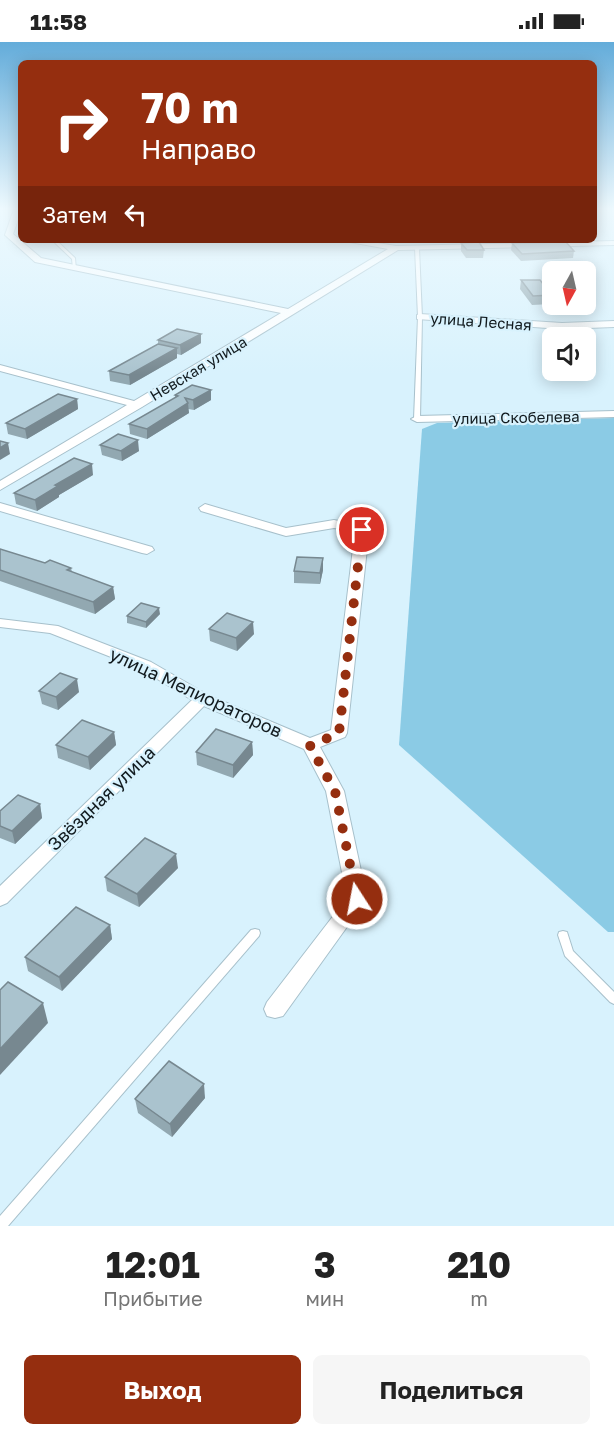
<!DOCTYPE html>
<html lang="ru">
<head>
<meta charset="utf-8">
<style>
	:root { --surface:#fff; --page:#f6f6f6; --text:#222; --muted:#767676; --accent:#952e0f }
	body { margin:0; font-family:"Golos Text",sans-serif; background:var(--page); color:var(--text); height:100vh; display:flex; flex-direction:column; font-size:22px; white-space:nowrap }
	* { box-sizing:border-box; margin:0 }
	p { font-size:20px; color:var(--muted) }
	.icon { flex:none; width:33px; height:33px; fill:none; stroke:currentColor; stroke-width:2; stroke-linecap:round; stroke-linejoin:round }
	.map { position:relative; height:1184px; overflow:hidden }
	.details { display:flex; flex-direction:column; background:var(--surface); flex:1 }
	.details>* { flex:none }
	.top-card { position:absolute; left:18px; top:18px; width:579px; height:183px; border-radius:9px; box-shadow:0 3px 15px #0003; background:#952e0f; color:#fff; overflow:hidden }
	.needle { width:39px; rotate:188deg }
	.controls { position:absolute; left:542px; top:219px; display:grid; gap:12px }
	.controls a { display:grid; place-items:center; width:54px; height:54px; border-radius:9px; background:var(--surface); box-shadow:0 3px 15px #0003; font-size:30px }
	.pin { position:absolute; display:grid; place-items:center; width:51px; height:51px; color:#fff; margin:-26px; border:3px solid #fff; border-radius:50%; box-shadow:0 2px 6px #0007 }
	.me { position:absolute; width:66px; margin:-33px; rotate:349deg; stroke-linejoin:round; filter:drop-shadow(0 0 4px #0008) }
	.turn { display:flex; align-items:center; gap:21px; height:126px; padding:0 24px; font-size:27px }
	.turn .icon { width:78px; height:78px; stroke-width:2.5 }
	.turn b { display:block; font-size:42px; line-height:51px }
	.then { display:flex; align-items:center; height:57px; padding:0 24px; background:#0003; gap:12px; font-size:22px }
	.eta { display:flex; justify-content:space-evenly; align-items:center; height:102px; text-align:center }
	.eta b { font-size:36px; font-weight:700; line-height:42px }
	.action { display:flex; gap:12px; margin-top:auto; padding:12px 24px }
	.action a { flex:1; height:69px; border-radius:9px; background:var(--accent); color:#fff; font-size:24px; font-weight:700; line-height:69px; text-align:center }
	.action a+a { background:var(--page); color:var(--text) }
	.status { display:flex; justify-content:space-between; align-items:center; height:42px; padding:0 30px; background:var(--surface); direction:ltr }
	.status svg { height:16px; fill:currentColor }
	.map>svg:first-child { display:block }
</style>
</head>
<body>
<div class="status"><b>11:58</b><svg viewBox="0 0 49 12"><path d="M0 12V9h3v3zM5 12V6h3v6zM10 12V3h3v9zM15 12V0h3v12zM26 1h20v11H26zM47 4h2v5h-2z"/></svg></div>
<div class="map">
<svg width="614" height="1184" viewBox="0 0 614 1184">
	<rect width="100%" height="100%" fill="#d8f2fd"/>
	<path fill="#8bcbe5" d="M614 376V890H608L399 703 422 387 437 381Z"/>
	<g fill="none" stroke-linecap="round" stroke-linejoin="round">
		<defs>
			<g id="lane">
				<path d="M52 198H56L75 216 76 228 73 227 72 217Z"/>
				<path d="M417 205 419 206 422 275 420 377 417 379 414 377 418 275 415 206Z"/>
				<path d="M255 887 259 888 260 891 259 894 8 1184H0V1174L251 888Z"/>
				<path d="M563 889 567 890 573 909 614 950V962L610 960 565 914 558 893 559 890Z"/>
			</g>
			<g id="street">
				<path d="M14 167H21V169L13 192 41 216 288 267 388 207 339 198H359L396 204 614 199V203L398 208 142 365 0 448V439L127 363 0 329V323L134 359 281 271 35 220 5 193Z"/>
				<path d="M420 272 562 281 614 279V285L562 287 417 277V273Z"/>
				<path d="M614 369V375L417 380 411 377 417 374Z"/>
				<path d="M0 461 152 505 154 508 147 512 142 511 0 469Z"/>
				<path d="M205 462 286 486 334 478 367 485 369 488 347 691 345 695 320 705 344 749 367 857 283 974 275 976 267 974 264 967 267 960 347 856 326 749 304 707 204 664 7 861 0 864V844L192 658 139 626 50 591 0 585V577L58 584 151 620 208 653 310 696 331 688 355 490 334 486 286 494 201 469 199 466Z"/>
			</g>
		</defs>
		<use href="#lane" stroke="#a7c0cb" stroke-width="2"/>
		<use href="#street" stroke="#a7c0cb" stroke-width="2"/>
		<use href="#lane" fill="#fff" fill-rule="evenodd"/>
		<use href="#street" fill="#fff" fill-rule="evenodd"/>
	</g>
	<g fill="#92a8b1">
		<path d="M452 198H472V200H454Z"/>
		<path d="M503 198H558L504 199Z"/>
		<path d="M461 201 484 208 483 216H466L461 209Z"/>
		<path d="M512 201 574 209 573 216 521 219 511 208Z"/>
		<path d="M521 238 552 253 551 262 532 263 520 247Z"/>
		<path d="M201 292V301L181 313 177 312V316L130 343 110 339 109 329 158 302V298Z"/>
		<path d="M211 348V358L194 368 188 367 189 371 147 397 130 392 129 382 175 356V353Z"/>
		<path d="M77 357 78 367 27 397 8 392 6 381Z"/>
		<path d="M100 403 139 409 122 419 102 413Z"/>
		<path d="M93 433 59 453V455L37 469 16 462 14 451Z"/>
		<path d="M0 507 45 521 71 526 72 530 113 545 115 557 95 572 0 539Z"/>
		<path d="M323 528 320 542 294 541V529Z"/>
		<path d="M160 572 146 586 127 581V574Z"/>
		<path d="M209 587 254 592 237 609 210 599Z"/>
		<path d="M39 649 79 650 58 668 42 662Z"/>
		<path d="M114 690 116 703 90 728 58 716 56 703Z"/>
		<path d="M252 700 253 713 233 736 197 723 196 710Z"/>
		<path d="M40 762 42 776 15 802 0 796V769Z"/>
		<path d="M178 826 139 865 107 849 105 835Z"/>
		<path d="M110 883 112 897 62 949 28 929 25 915Z"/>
		<path d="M205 1056 172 1095 138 1071 135 1057Z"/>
	</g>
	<g fill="#778890">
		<path d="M201 292V301L181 313 180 303Z"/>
		<path d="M177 306V316L130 343 129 333Z"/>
		<path d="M211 348V358L194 368 193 358Z"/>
		<path d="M77 357 78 367 27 397 25 387Z"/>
		<path d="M188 361 189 371 147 397V387Z"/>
		<path d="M138 398 139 409 122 419 121 409Z"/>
		<path d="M8 401 10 412 0 418V406Z"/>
		<path d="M92 422 93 433 59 453V455L37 469 35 458 55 443Z"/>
		<path d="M323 516V528L320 542V531Z"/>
		<path d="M113 545 115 557 95 572 93 560Z"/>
		<path d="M159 566 160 572 146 586V580Z"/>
		<path d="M253 580 254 592 237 609 236 596Z"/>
		<path d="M77 637 79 650 58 668 56 655Z"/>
		<path d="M114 690 116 703 90 728 88 715Z"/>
		<path d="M252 700 253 713 233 736V723Z"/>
		<path d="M40 762 42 776 15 802 12 789Z"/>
		<path d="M176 812 178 826 139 865 137 852Z"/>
		<path d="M110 883 112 897 62 949 59 935Z"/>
		<path d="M43 961 48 981 0 1033V1007Z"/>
		<path d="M204 1042 205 1056 172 1095 170 1082Z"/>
	</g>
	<g fill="#aac3ce" stroke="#778890" stroke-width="1.5">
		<path d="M479 200 484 208H467L461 201Z"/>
		<path d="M566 200 574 209 522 212 512 201Z"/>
		<path d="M521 238H540L552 253 533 254Z"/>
		<path d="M177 287 201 292 180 303 158 298Z"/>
		<path d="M158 302 177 306 129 333 109 329Z"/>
		<path d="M192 343 211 348 193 358 185 356 188 361 147 387 129 382 178 354 175 353Z"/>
		<path d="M58 352 77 357 25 387 6 381Z"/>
		<path d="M118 392 138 398 121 409 100 403Z"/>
		<path d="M0 399 8 401 0 406Z"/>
		<path d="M74 416 92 422 55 443 58 444 35 458 14 451Z"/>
		<path d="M0 507 45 521 50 518 71 526 67 528 113 545 93 560 0 528Z"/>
		<path d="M297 515 323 516 320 531 294 529Z"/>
		<path d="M141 561 159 566 146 580 127 574Z"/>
		<path d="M227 571 253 580 236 596 209 587Z"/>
		<path d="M60 631 77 637 56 655 39 649Z"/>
		<path d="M82 678 114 690 88 715 56 703Z"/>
		<path d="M216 687 252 700 233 723 196 710Z"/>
		<path d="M18 753 40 762 12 789 0 784V769Z"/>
		<path d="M145 796 176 812 137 852 105 835Z"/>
		<path d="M76 865 110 883 59 935 25 915Z"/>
		<path d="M8 940 43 961 0 1007V948Z"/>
		<path d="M169 1019 204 1042 170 1082 135 1057Z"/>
	</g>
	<linearGradient id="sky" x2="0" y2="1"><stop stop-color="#63acda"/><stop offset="0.5" stop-color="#edf9fe"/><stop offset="1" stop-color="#edf9fe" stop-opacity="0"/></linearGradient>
	<rect width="614" height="333" fill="url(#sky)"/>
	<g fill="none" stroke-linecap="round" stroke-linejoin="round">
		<path stroke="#952e0f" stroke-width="10" stroke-dasharray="0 18" d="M357 857 335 749 310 704 339 691 362 488"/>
	</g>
	<g text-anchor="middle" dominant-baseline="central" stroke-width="4.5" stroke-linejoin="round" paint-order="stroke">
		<g font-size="15" fill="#111a1e" stroke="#d8f2fd">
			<text transform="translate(481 279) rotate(4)">улица Лесная</text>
			<text transform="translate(198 326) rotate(-31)">Невская улица</text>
			<text transform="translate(516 375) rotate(-1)">улица Скобелева</text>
		</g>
		<g font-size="18" fill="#111a1e" stroke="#d8f2fd">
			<text transform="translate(196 650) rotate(25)">улица Мелиораторов</text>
			<text transform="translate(101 756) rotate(-44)">Звёздная улица</text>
		</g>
	</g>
</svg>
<div class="controls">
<a><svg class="needle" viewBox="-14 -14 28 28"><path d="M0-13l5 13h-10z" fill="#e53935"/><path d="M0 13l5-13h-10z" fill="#767676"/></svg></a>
<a><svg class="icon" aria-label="sound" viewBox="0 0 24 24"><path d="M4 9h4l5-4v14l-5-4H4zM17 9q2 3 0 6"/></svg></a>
</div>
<div class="pin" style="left:362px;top:488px;background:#d93025"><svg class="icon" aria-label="arrive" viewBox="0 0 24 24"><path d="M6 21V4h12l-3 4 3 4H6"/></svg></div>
<svg class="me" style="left:357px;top:857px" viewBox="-20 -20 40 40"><circle r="17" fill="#952e0f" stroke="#fff" stroke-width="3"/><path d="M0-11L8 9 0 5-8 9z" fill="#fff"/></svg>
<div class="top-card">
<div class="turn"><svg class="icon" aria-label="right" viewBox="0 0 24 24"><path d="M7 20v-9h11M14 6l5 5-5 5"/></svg><div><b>70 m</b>Направо</div></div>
<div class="then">Затем<svg class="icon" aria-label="left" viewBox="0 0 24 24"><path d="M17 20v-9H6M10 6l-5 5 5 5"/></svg></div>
</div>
</div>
<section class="details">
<div class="eta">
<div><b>12:01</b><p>Прибытие</p></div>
<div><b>3</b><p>мин</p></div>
<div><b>210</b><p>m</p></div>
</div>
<div class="action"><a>Выход</a><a>Поделиться</a></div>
</section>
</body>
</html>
